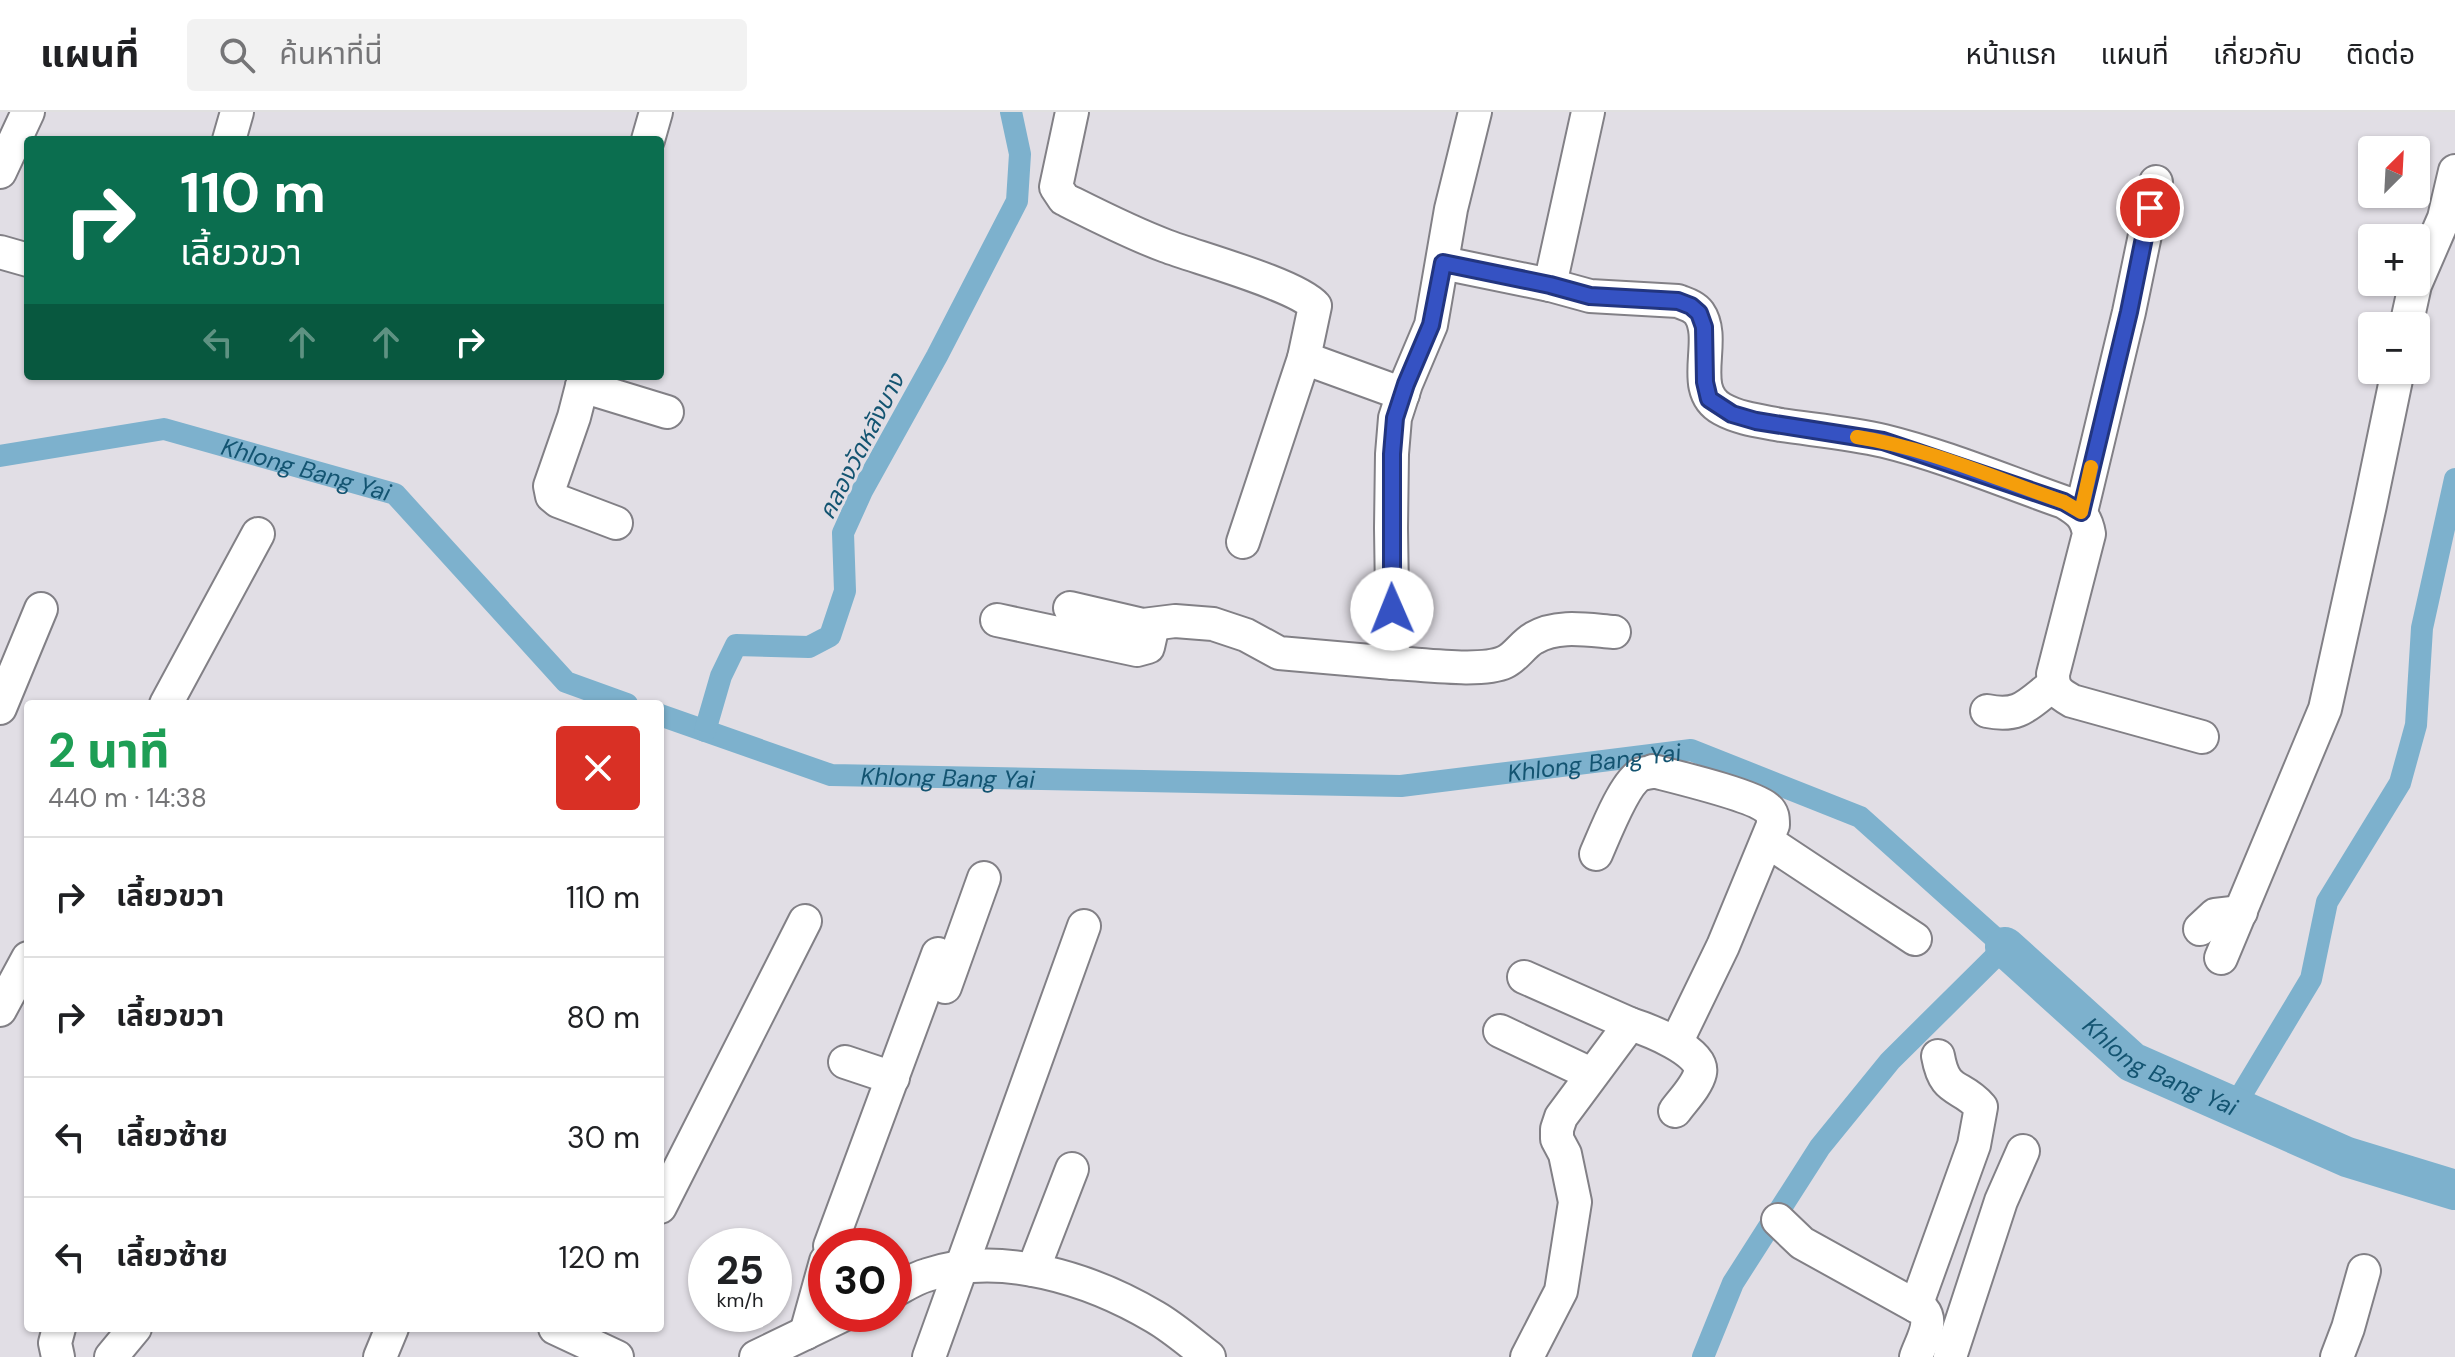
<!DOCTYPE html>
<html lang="th">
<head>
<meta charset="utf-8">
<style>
	:root { --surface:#fff; --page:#f2f2f2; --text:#202124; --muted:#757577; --line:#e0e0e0 }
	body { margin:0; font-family:"DM Sans","Noto Sans Thai",sans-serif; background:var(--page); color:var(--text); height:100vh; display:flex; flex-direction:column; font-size:30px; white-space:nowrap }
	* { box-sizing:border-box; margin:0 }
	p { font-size:26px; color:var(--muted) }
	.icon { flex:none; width:44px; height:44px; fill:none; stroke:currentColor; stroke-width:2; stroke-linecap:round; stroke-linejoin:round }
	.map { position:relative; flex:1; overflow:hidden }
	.side { position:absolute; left:24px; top:588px; width:640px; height:632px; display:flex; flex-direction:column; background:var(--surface); border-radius:8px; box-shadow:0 2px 6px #0004 }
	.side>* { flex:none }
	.hud { position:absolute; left:24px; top:24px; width:640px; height:244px; border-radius:8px; box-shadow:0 2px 6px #0004; background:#0b6e4f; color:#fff; overflow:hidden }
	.needle { width:52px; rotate:24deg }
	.tools { position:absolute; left:2358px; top:24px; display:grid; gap:16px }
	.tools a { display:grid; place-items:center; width:72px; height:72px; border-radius:8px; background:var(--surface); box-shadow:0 2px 6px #0004; font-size:40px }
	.speed { position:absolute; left:688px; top:1116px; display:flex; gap:16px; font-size:40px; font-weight:700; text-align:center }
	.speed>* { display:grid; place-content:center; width:104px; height:104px; border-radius:50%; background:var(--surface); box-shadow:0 2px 6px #0004; line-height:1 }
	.speed small { font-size:20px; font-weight:400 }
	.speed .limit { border:12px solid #d22; background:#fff; color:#111 }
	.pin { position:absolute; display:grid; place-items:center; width:68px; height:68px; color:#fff; margin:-34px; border:4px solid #fff; border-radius:50%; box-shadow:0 2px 8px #0007 }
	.me { position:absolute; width:88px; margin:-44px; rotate:359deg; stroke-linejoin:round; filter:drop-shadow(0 0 6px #0008) }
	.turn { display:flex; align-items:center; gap:28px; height:168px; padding:0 24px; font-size:36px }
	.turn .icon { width:104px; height:104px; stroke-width:2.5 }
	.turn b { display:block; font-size:56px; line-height:68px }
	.lanes { display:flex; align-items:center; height:76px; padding:0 24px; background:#0003; justify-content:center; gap:40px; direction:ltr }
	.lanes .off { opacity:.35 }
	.round { display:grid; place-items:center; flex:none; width:84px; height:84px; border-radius:8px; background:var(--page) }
	.head { display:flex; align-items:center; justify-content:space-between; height:136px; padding:0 24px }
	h1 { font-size:48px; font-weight:700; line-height:60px; color:#1e9e55 }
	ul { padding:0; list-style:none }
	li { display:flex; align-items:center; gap:24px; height:120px; padding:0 24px; border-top:2px solid var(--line) }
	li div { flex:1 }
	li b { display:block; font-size:30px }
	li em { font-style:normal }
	header { display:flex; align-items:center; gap:48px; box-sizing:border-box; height:112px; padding:0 40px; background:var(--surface); border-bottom:2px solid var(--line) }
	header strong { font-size:38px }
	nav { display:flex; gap:44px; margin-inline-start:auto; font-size:28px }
	.search { width:560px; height:72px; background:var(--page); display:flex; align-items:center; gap:20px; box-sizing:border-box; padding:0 28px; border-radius:8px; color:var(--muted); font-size:30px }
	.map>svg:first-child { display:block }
</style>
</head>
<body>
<header>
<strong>แผนที่</strong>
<div class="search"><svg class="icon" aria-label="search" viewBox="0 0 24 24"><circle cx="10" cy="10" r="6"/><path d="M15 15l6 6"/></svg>ค้นหาที่นี่</div>
<nav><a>หน้าแรก</a><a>แผนที่</a><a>เกี่ยวกับ</a><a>ติดต่อ</a></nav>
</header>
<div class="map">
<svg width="2455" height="1245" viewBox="0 0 2455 1245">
	<rect width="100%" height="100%" fill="#e1dee5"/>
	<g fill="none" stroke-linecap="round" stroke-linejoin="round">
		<g stroke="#7db1cd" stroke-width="22">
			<path id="s1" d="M0 344 164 317 395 382 566 570 627 592"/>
			<path id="s2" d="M660 603 831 663 1401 674 1691 638 1860 705 2005 835 1890 949 1820 1035 1733 1171 1703 1245"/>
			<path d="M705 619 721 564 736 533 809 535 830 524 845 479 843 421 862 379 937 244 1017 89 1020 42 1011 0"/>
			<path d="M2234 995 2311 867 2327 790 2400 671 2416 613 2422 516 2455 367"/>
		</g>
		<path stroke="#7db1cd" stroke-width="40" id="s3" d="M2005 835 2132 950 2347 1045 2455 1078"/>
		<defs>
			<g id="minor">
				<path d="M1072 0 1056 75 1064 87C1098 104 1131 121 1166 134 1198 146 1297 173 1315 194L1304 246 1243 430"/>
				<path d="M1475 0 1451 97 1431 213 1406 272 1395 306 1392 342 1391 416 1393 551C1420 552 1482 561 1505 550 1516 545 1523 532 1534 526 1557 512 1588 518 1614 520"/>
				<path d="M229 28 237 0"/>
				<path d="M648 28 656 0"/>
				<path d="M0 60 28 0"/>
				<path d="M0 140 28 148"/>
				<path d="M1443 151 1550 173 1588 0"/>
				<path d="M1550 173 1590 184 1678 189C1685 192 1694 194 1699 201 1718 228 1687 278 1722 297 1740 307 1761 309 1781 313 1815 318 1850 321 1884 329 1945 344 2004 369 2064 390 2079 399 2086 404 2089 422L2053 562C2053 577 2058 581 2072 589L2202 625"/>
				<path d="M2406 214 2415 173 2444 106 2455 59"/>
				<path d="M1304 246 1403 282"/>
				<path d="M585 264 582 274 667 300"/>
				<path d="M582 274 574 305 550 374 552 384 558 389 616 411"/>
				<path d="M2081 400 2129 200 2156 70"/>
				<path d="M1070 496 1143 513 1175 509 1213 512 1246 523 1279 541 1393 551"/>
				<path d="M997 508 1137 538 1148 535 1153 513"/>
				<path d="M166 592 258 422"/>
				<path d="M0 596 41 497"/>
				<path d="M1987 599C2020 606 2028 592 2053 573"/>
				<path d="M1767 729 1915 827"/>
				<path d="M1596 742C1604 724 1624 671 1641 662 1641 662 1653 660 1653 659 1676 665 1752 683 1767 696 1773 701 1773 706 1773 713L1723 834 1676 931"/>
				<path d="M2200 817 2215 803 2241 800"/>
				<path d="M2221 846 2325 597 2370 393 2398 258"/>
				<path d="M1524 865 1630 912"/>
				<path d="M945 875 984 766"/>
				<path d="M0 898 28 846"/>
				<path d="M1500 919 1591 962"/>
				<path d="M845 950 893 966"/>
				<path d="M660 1095 805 809"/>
				<path d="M1778 1108 1802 1131 1923 1198C1934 1211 1921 1230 1916 1245"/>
				<path d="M830 1134 938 842"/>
				<path d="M1033 1158 1072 1057"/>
				<path d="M894 1179C905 1173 916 1166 927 1163 1001 1138 1091 1167 1155 1205 1174 1216 1192 1232 1209 1245"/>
				<path d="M1916 1194 1974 1033 1981 995C1960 971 1945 983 1938 944"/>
				<path d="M555 1216 617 1245"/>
				<path d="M806 1221 826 1149"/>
				<path d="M58 1245 55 1231 59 1216"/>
				<path d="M111 1245 135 1216"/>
				<path d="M380 1245 392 1216"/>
				<path d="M756 1245 845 1202"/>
				<path d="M929 1245 1084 814"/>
				<path d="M1527 1245 1561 1179 1575 1090 1565 1042 1557 1027V1017L1561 1005 1630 912C1646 917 1705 939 1700 961 1697 974 1683 988 1675 999"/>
				<path d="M1950 1245 2001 1089 2023 1039"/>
				<path d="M2337 1245 2348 1216 2364 1159"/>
			</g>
		</defs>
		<use href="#minor" stroke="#828086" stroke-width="36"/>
		<use href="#minor" stroke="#fff" stroke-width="32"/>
	</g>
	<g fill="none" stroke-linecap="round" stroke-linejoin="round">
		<defs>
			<path id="route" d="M1392 497V342L1395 306 1406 272 1431 213 1443 151 1550 173 1590 184 1678 189 1691 194 1699 201 1704 215 1705 270 1709 287 1732 302 1756 309 1883 329 2064 390 2081 400 2129 200 2150 96"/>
		</defs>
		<use href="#route" stroke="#22357f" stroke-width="20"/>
		<use href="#route" stroke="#3552c3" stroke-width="14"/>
		<path stroke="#f59e0b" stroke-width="14" d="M1857 325C1928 336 1996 367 2064 390L2081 400 2091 355"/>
	</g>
	<g text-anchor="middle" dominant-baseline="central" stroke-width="6" stroke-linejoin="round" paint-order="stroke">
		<g font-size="24" font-style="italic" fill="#135471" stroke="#e1dee5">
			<text transform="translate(861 334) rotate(-63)">คลองวัดหลังบาง</text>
			<text stroke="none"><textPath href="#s1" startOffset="314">Khlong Bang Yai</textPath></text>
			<text stroke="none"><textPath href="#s2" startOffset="946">Khlong Bang Yai</textPath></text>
			<text stroke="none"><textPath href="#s2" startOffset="298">Khlong Bang Yai</textPath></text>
			<text stroke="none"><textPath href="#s3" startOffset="198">Khlong Bang Yai</textPath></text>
		</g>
	</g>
</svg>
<div class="tools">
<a><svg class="needle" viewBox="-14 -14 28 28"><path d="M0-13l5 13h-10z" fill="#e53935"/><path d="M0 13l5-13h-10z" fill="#757577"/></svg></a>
<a>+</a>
<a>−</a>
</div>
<div class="speed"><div>25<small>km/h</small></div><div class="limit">30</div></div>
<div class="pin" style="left:2150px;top:96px;background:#d93025"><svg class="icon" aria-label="arrive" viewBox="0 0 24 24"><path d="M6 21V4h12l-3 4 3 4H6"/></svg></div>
<svg class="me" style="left:1392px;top:497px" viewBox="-20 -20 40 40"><circle r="19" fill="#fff"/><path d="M0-13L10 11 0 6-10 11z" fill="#3552c3"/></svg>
<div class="hud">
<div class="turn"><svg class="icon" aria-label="right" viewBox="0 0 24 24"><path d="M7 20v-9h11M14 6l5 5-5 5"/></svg><div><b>110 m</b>เลี้ยวขวา</div></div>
<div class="lanes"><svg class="icon off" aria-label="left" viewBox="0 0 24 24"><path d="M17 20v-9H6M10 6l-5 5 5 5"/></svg><svg class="icon off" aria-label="ahead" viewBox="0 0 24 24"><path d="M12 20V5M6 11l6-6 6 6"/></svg><svg class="icon off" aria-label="ahead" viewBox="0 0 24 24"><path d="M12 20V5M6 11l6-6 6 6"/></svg><svg class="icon" aria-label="right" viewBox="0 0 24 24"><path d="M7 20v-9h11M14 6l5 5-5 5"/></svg></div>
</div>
<section class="side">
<div class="head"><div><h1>2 นาที</h1><p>440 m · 14:38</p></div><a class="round" style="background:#d93025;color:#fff"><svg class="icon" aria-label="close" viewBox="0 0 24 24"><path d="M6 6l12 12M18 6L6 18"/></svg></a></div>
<ul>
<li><svg class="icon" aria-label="right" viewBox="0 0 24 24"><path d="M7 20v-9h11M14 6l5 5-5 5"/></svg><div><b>เลี้ยวขวา</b></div><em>110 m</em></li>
<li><svg class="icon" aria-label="right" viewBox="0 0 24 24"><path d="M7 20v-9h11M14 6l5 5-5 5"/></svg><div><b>เลี้ยวขวา</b></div><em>80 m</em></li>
<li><svg class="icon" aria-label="left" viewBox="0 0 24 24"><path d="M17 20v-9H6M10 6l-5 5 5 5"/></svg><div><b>เลี้ยวซ้าย</b></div><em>30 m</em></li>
<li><svg class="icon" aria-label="left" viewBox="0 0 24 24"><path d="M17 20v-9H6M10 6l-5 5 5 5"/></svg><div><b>เลี้ยวซ้าย</b></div><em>120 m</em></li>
</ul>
</section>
</div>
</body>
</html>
